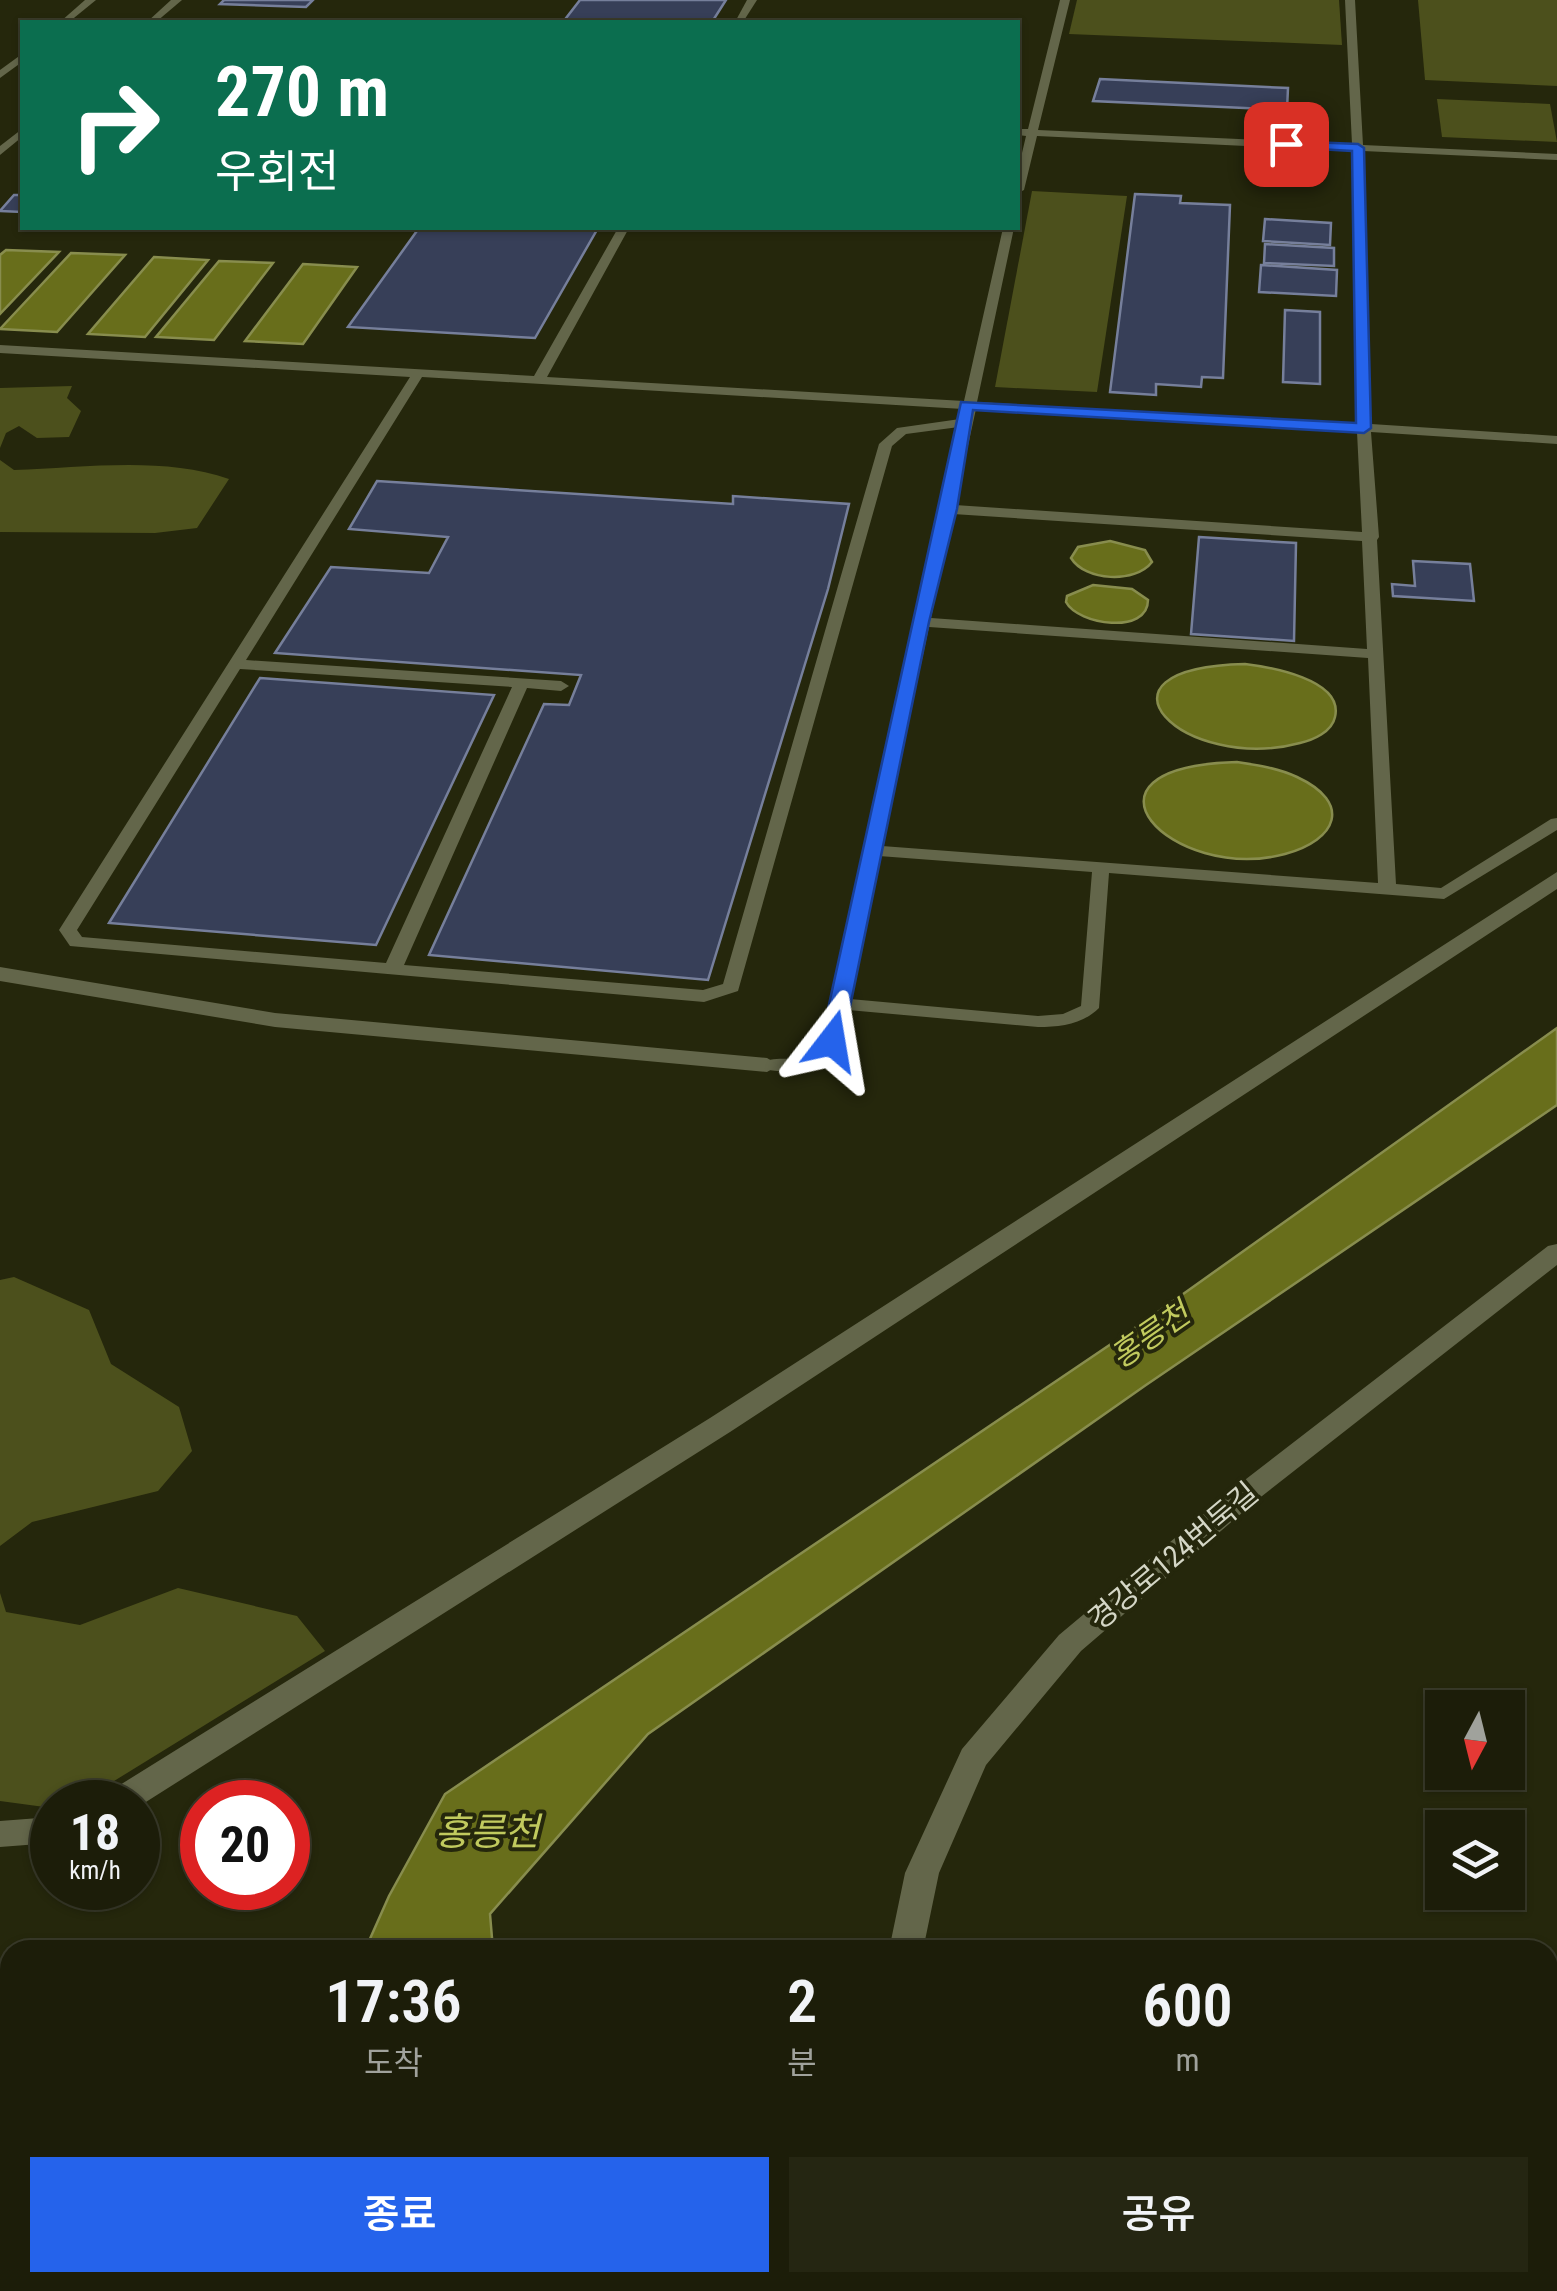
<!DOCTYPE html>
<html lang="ko">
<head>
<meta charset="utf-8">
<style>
	:root { --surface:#1c1d09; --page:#252612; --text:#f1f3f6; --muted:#a0a29c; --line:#3a3b2a; --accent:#2563eb }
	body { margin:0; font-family:"Roboto Condensed","Noto Sans KR",sans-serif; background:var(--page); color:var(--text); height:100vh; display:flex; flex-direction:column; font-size:38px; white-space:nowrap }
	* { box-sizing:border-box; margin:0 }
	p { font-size:32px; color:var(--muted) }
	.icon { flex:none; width:55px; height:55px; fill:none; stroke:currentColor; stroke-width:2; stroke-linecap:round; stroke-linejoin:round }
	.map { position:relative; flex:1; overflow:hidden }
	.drawer { position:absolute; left:0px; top:1940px; width:1558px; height:352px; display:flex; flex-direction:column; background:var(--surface); border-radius:30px 30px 0 0; box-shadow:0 2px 8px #0004,0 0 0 2px var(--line) }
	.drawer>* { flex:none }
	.guide { position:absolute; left:20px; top:20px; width:1000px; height:210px; border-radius:0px; box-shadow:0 2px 8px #0004,0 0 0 2px var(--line); background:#0b6e4f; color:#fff; overflow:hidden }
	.needle { width:65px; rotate:187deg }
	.tools { position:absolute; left:1425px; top:1690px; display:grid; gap:20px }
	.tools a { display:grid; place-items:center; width:100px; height:100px; border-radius:0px; background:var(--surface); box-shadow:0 2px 8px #0004,0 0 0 2px var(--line); font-size:50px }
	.speed { position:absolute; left:30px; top:1780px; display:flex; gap:20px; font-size:50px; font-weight:700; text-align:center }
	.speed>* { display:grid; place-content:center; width:130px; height:130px; border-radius:50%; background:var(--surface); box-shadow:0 2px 8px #0004,0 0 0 2px var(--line); line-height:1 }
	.speed small { font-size:25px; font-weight:400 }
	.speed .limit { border:15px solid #d22; background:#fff; color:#111 }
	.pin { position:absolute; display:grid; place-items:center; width:85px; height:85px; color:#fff; margin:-42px; border-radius:20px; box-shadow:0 5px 15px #0006 }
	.me { position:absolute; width:110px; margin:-55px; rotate:14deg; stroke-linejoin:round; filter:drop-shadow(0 0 8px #0008) }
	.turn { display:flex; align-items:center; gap:35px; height:210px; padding:0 30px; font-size:45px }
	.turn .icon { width:130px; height:130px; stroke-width:2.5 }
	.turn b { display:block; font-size:70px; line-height:85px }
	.eta { display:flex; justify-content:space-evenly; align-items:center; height:170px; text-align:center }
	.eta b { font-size:60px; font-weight:600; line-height:70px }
	.cta { display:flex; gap:20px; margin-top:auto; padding:20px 30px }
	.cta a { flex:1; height:115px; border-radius:0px; background:var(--accent); color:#fff; font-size:40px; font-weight:600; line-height:115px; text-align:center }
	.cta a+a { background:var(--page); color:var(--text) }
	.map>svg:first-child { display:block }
</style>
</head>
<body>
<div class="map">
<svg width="1557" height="2291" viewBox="0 0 1557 2291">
	<rect width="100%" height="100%" fill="#25270c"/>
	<g fill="#4c501c">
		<path d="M1077 0H1339L1342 45 1069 34Z"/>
		<path d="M1418 0H1557V86L1425 80Z"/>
		<path d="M1437 99 1550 104 1557 142 1442 137Z"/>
		<path d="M1032 191 1127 196 1097 392 995 387Z"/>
		<path d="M72 386 67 398 81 411 69 437 37 438 19 426 6 433 0 448V388Z"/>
		<path d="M0 460 14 470C83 468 163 456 229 479L197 528 155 533 0 532Z"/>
		<path d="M14 1277 89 1310 111 1364 179 1407 192 1451 158 1491 32 1522 0 1546V1280Z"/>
		<path d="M178 1588 297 1616 325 1651 80 1802H52V1808L0 1801V1593L6 1612 80 1625Z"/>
	</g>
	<g fill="#686e1b" stroke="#888d4e" stroke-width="2.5">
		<path d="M6 250 59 252 0 314V255Z"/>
		<path d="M71 253 125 255 57 332 0 329Z"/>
		<path d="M154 257 208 260 145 337 88 334Z"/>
		<path d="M219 261 273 263 214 340 156 337Z"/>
		<path d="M303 264 357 267 303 344 245 341Z"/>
		<path d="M1110 541 1145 550 1152 562C1135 584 1085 581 1071 558L1078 547Z"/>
		<path d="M1093 585 1132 589 1148 600C1148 635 1078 625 1066 602L1067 596Z"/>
		<path d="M1245 664C1269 667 1344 679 1335 717 1332 732 1313 740 1300 743 1184 774 1075 668 1245 664Z"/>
		<path d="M1237 762C1257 765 1278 768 1297 777 1353 803 1337 840 1285 854 1172 884 1058 767 1237 762Z"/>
		<path d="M1557 1028V1105L1146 1385 648 1734 490 1914 493 1950H365L389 1896 445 1794 1148 1319Z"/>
		<path d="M536 2282 538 2291H318L316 2284Z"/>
	</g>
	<g fill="#373f58" stroke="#767f9b" stroke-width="2.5">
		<path d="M224 0H313L306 7 220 4Z"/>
		<path d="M580 0H726L712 22H563Z"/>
		<path d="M1100 79 1288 88 1287 110 1093 101Z"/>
		<path d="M1135 194 1181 196 1180 203 1230 205 1223 378 1202 377 1201 387 1156 384V395L1110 392Z"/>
		<path d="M14 195H22V212L0 211Z"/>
		<path d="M1265 219 1331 223 1330 245 1263 241Z"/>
		<path d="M419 228H598L535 338 348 327Z"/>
		<path d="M1265 244 1334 248V266L1264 263Z"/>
		<path d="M1261 265 1337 270 1336 296 1259 292Z"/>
		<path d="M1285 310 1320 312V384L1283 382Z"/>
		<path d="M377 481 733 504V496L849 504 828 589 708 980 429 955 544 704 569 705 581 675 275 653 331 567 429 573 448 537 349 529Z"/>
		<path d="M1199 537 1296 543 1294 641 1191 634Z"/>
		<path d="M1413 561 1470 564 1474 601 1393 596 1392 584 1415 586Z"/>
		<path d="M260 678 494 695 376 945 109 923Z"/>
	</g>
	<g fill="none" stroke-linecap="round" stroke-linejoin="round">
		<g fill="#63664a" fill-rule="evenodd">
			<path d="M85 0H96L69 22H60Z"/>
			<path d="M171 0H182L156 22H147Z"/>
			<path d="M747 0H757L743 22H735Z"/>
			<path d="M1060 0H1070L1038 130 1352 144 1345 0H1355L1363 145 1557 154V160L1363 151 1371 424 1557 436V444L1371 432 1379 537 1377 540 1396 884 1441 888 1551 819 1557 818V830L1444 899 1109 873 1099 1008C1083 1024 1061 1027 1038 1027L848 1010 842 1041 825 1065 794 1073 760 1069 757 1065C770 1055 795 1061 811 1057L823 1041 959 427 906 434 892 446 738 991 704 1002 70 946 59 930 410 377 0 353V345L534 376 618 228H629L547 377 964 401 1003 228H1014L977 402 1357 424 1353 151 1037 136 1024 190 1018 193V170L1026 136 1018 135V129H1028ZM422 377 963 409 960 419 897 428 879 444 723 984 703 990 404 965 527 688 561 691 569 686 561 681 246 660ZM976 409 1357 432 1362 532 955 505ZM953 514 1362 541 1367 649 931 618ZM929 627 1368 658 1378 883 882 846ZM240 669 512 687 386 963 82 937 77 930ZM879 856 1092 872 1081 1006 1063 1014 1038 1016 850 999Z"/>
			<path d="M22 54V62L0 78V70Z"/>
			<path d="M22 129V137L0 155V146Z"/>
		</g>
		<g fill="#63664a" fill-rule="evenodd">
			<path d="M1557 872V889L730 1432 138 1807V1802H103L107 1793 710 1418Z"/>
			<path d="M0 967 275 1013 767 1058 779 1065 767 1072 275 1027 0 981Z"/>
			<path d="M1557 1244V1265L1257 1500 1081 1651 986 1765 939 1873 923 1950H889L905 1873 962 1749 1059 1635 1237 1486 1548 1246Z"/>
			<path d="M52 1817V1843L0 1847V1821Z"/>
			<path d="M925 2282H963L966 2291H928Z"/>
		</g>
	</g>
	<path fill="#2563eb" stroke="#184099" stroke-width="2.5" d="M1286 141 1358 144 1364 148 1371 428 1364 433 973 410 957 509 929 622 843 1041 840 1045H825L821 1041 961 402 1356 423 1352 151 1281 147Z"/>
	<g text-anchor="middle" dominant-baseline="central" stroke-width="8" stroke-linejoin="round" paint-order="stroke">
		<g font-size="30" fill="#d4d6c6" stroke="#25270c">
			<text transform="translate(1173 1556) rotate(-40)">경강로124번둑길</text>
		</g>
		<g font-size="32" font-style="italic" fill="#c1ca5e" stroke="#25270c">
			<text transform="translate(1150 1335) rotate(-35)">홍릉천</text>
		</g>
		<g font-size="38" font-style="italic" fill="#c1ca5e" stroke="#25270c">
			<text x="487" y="1832">홍릉천</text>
		</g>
	</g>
</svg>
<div class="tools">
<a><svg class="needle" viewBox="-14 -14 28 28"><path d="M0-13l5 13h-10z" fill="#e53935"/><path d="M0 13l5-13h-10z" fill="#a0a29c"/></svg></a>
<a><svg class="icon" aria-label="layers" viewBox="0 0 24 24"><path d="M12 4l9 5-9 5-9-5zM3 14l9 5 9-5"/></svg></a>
</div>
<div class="speed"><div>18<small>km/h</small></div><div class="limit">20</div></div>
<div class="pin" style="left:1286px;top:144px;background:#d93025"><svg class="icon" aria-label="arrive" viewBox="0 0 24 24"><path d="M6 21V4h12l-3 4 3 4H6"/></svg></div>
<svg class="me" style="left:832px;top:1041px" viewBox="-20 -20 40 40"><path d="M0-17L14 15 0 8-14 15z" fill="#2563eb" stroke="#fff" stroke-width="4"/></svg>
<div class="guide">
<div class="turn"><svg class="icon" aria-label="right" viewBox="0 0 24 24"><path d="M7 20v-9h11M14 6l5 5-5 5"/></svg><div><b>270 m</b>우회전</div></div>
</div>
<section class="drawer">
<div class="eta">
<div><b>17:36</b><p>도착</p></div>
<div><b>2</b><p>분</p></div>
<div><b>600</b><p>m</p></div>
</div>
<div class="cta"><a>종료</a><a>공유</a></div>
</section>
</div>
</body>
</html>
